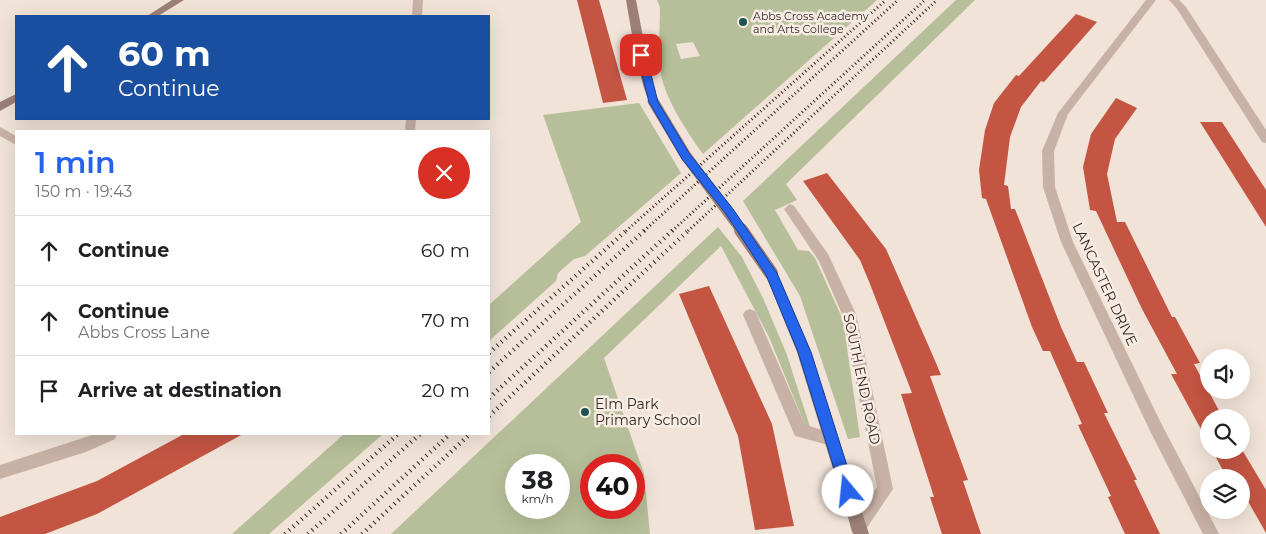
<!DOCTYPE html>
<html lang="en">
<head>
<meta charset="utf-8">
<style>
	:root { --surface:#fff; --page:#f6f6f6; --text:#202124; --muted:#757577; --line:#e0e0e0; --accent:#2563eb }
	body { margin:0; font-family:Montserrat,sans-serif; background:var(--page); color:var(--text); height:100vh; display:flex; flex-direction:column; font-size:19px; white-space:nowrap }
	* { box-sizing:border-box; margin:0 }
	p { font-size:16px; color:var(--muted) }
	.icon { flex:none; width:28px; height:28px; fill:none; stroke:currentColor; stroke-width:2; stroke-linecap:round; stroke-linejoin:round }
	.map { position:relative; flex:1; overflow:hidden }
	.panel { position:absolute; left:15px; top:130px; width:475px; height:305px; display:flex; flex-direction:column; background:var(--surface); border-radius:0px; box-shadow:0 5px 20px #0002 }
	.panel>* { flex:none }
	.banner { position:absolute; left:15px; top:15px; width:475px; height:105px; border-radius:0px; box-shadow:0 5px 20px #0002; background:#1a4fa0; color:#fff; overflow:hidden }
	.fabs { position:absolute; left:1200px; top:349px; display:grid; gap:10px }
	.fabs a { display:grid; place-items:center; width:50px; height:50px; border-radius:50%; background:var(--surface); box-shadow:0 5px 20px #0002; font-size:25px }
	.speed { position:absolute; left:505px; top:454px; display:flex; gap:10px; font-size:25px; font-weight:700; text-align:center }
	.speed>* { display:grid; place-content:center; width:65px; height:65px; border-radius:50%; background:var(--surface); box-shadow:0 5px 20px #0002; line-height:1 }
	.speed small { font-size:12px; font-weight:400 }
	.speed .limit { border:8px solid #d22; background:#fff; color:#111 }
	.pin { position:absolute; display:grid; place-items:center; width:42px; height:42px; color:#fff; margin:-21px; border-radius:10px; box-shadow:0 2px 8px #0006 }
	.me { position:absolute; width:55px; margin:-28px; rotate:343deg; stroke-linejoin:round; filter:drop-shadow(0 0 4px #0008) }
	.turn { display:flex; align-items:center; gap:18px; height:105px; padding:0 20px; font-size:22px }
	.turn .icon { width:65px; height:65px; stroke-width:2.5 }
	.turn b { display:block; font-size:35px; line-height:42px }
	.round { display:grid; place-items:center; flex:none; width:52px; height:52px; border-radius:26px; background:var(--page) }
	.overview { display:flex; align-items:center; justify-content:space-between; height:85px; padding:0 20px }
	h1 { font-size:30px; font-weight:600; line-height:38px; color:var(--accent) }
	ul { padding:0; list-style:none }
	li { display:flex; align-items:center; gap:15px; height:70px; padding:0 20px; border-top:1px solid var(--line) }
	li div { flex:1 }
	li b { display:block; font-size:19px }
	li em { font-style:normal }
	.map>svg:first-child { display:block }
</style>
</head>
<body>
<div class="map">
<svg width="1266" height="534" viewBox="0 0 1266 534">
	<rect width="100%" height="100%" fill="#f1e3d8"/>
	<g fill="#b6bf99" fill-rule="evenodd">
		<path d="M657 0H877L703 154C687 132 663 96 660 69 658 49 660 28 660 7ZM693 42 700 56 681 59 676 44Z"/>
		<path d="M956 0H975L786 184 797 200 775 210 798 250 809 251 815 258 843 320 860 437 848 439 800 296 743 201Z"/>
		<path d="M639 103 681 173 585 256 574 259 558 273 556 281 489 341V305L581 222 543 115Z"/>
		<path d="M718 227 742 257 763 298 787 355 811 430 805 425 769 337 721 246 604 358 644 474 650 534H391ZM516 465H559V508H516ZM591 465H634V508H591Z"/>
		<path d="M344 434H383L269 534H232Z"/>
	</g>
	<g fill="#c45543">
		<path d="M577 0H599L627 100 603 103Z"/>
		<path d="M1076 14 1097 22 1044 82 1041 81 1021 107 1010 137 1004 185 1008 186 1011 209H1015L1061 327 1077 362H1084L1108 413H1104L1137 480H1134L1160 534H1125L1108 497 1111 496 1078 425 1082 424 1050 351H1043L1032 327 986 199 982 198 979 170 985 130 994 103 1016 75 1019 76Z"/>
		<path d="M1116 98 1137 108 1115 139 1107 174 1117 222H1125L1172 317H1175L1200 363 1194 364 1223 418H1209V444L1171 374H1177L1142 309 1096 211 1090 210 1083 167 1091 134Z"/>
		<path d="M1200 122H1222L1266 190V227Z"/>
		<path d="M827 173 886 249 933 356 941 375 930 376 968 480 963 481 981 534H942L930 497H934L901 394 912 393 870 284 860 260 803 181Z"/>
		<path d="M709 286 772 424 794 526 755 530 738 436 679 294Z"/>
		<path d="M184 434H243L97 514 45 534H0V517L97 481Z"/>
		<path d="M1241 448 1266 490V533L1245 496H1241V478H1227L1212 450H1241Z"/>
	</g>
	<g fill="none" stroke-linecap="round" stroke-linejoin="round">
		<g fill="#c8b1a5" fill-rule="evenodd">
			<path d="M413 0H423L422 16H412Z"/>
			<path d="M1146 0H1156L1068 114 1054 151 1055 187 1073 242 1161 423 1219 534H1203L1151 433 1061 242 1043 187 1042 151 1058 113Z"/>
			<path d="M1169 0H1179L1186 7 1266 130V143L1262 142 1177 9Z"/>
			<path d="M406 119H416L415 131H405Z"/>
			<path d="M0 127 16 136V145L0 136Z"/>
			<path d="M790 204 794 206 828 254 856 314 893 489 864 532 858 534 852 532 850 526 877 487 842 314 819 261 784 209Z"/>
			<path d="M750 309 755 311 757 315 805 425 837 434 839 439 837 444 832 446 795 436 743 315 745 311Z"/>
			<path d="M95 434H117L115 439 86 452 0 479V465Z"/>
		</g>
		<g fill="#9c8076" fill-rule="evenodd">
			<path d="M172 0H184L158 16H147Z"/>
			<path d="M626 0H636L650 74 658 101 653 105C642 101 629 16 626 0Z"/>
			<path d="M16 94V102L0 111V102Z"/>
			<path d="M771 268 775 269 777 273 811 352 869 534H853L797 352 765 273 767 269Z"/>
		</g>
		<g stroke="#342926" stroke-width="3" stroke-dasharray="1 3" stroke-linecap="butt">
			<path d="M626 231 886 0"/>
			<path d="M644 231 898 0"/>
			<path d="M672 231 925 0"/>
			<path d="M688 231 937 0"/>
		</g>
		<g stroke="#342926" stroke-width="4.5" stroke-dasharray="1 4.5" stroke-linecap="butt">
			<path d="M489 353 627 230"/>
			<path d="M489 372 645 230"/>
			<path d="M489 398 673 230"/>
			<path d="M489 416 689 230"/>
			<path d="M285 534 398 434"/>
			<path d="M308 534 420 434"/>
			<path d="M341 534 450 434"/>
			<path d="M362 534 470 434"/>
		</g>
		<path stroke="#9c8076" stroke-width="11" d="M653 101 686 156 742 231"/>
		<path stroke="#9c8076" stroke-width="14" d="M741 230 771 273"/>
	</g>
	<path fill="#2563eb" stroke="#184099" d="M641 52 646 55 658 102 689 153 733 209 777 273 811 352 855 491 853 496 848 498 843 496 841 491 798 352 766 275 726 214 682 159 649 102 637 55Z"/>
	<g fill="#1c5452" stroke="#f8ede4" stroke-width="2">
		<circle cx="743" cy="22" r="5"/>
		<circle cx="585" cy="412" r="5"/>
	</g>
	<g text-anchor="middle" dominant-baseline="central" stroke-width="5" stroke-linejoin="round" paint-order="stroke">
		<g font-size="11" fill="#342926" stroke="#f8ede4" text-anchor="start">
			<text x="753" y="16">Abbs Cross Academy<tspan x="753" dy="13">and Arts College</tspan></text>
		</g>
		<g font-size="14" fill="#342926" stroke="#f8ede4">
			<text transform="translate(1105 284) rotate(65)">LANCASTER DRIVE</text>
			<text transform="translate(862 379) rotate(78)">SOUTH END ROAD</text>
		</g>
		<g font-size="14" fill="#342926" stroke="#f8ede4" text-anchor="start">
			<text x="595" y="404">Elm Park<tspan x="595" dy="16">Primary School</tspan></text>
		</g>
	</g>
</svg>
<div class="fabs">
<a><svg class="icon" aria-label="sound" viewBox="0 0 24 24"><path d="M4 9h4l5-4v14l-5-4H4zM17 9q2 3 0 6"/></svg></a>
<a><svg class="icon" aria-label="search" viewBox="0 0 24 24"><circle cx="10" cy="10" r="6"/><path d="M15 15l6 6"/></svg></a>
<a><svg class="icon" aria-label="layers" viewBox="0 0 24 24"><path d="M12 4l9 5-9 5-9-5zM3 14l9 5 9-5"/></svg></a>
</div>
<div class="speed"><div>38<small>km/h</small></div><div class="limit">40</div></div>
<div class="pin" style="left:641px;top:55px;background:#d93025"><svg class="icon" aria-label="arrive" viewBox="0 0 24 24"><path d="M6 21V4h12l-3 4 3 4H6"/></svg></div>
<svg class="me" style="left:848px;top:491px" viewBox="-20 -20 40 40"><circle r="19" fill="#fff"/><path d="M0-13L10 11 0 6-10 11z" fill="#2563eb"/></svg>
<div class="banner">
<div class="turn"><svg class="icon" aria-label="ahead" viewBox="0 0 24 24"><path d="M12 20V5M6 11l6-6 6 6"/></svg><div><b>60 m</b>Continue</div></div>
</div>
<section class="panel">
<div class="overview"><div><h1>1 min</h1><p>150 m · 19:43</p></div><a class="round" style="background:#d93025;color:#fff"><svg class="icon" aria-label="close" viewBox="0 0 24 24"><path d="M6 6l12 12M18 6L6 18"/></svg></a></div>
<ul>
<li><svg class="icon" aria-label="ahead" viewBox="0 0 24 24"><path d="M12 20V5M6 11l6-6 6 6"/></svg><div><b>Continue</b></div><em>60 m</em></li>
<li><svg class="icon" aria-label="ahead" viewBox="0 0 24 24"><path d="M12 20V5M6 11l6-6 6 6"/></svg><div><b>Continue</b><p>Abbs Cross Lane</p></div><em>70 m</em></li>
<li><svg class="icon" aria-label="arrive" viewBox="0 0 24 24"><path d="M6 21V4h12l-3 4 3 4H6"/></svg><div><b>Arrive at destination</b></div><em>20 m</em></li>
</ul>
</section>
</div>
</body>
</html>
